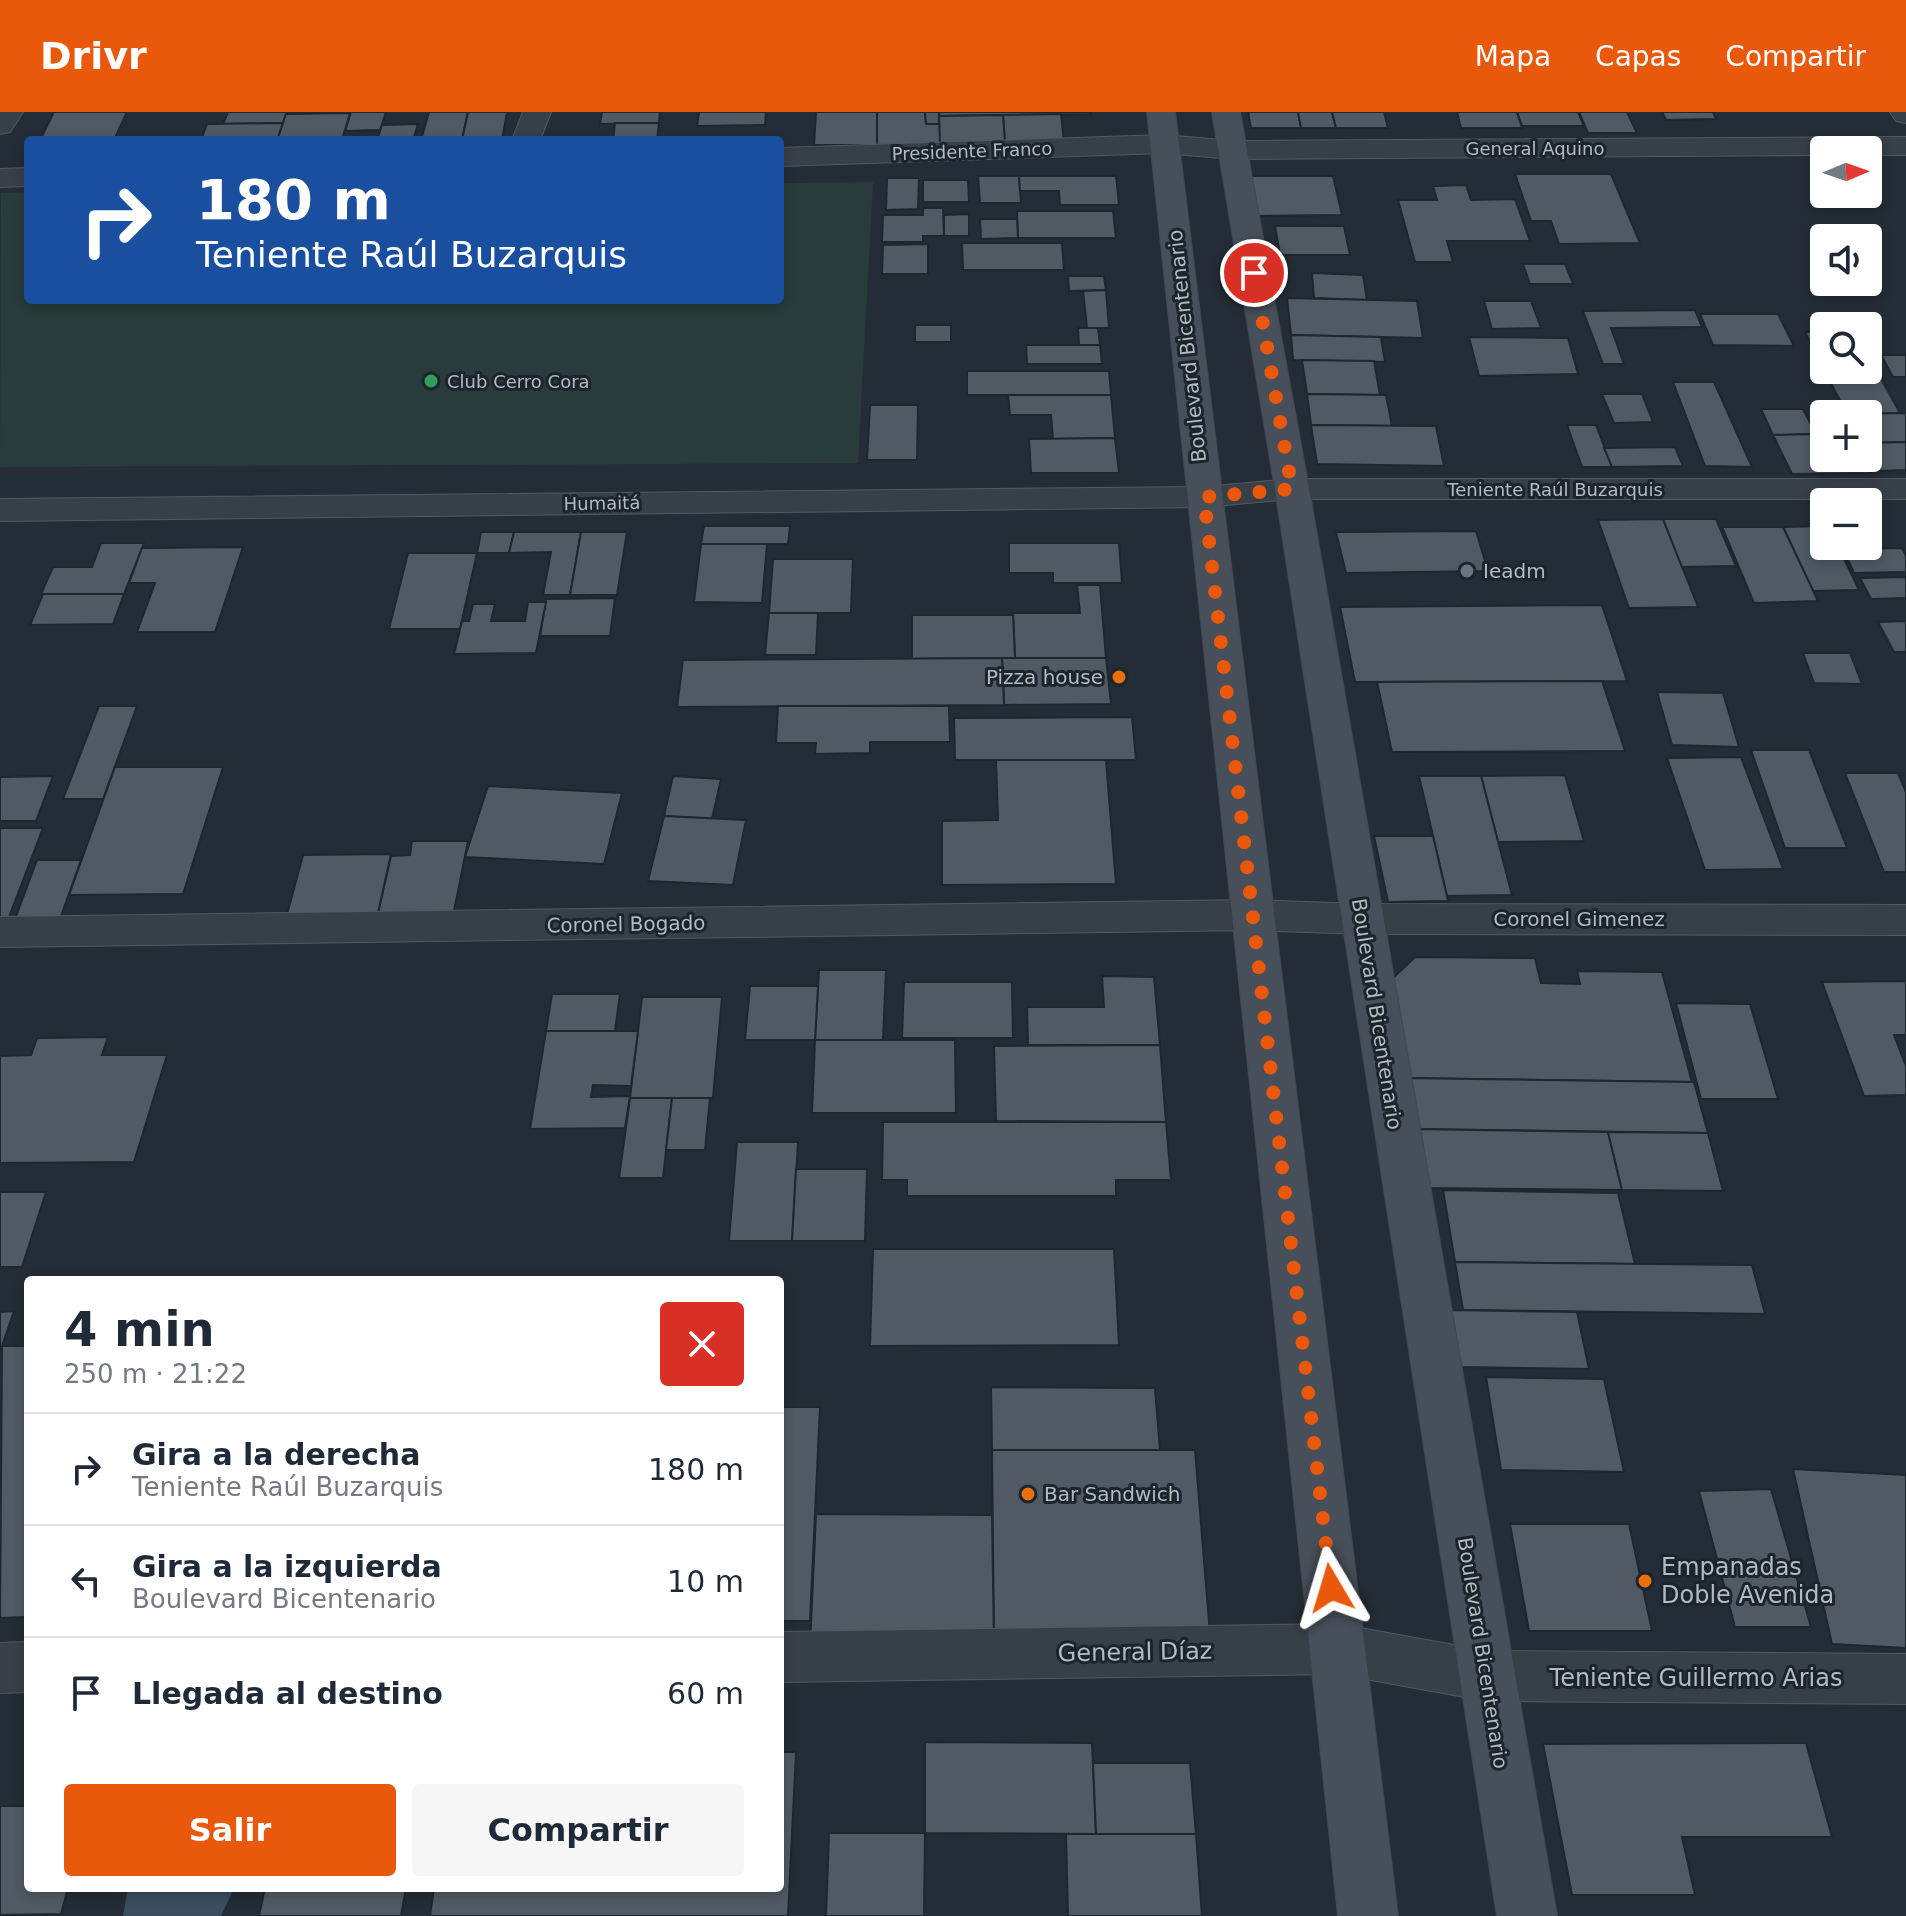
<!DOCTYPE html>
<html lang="es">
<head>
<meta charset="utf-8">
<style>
	:root { --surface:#fff; --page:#f6f6f7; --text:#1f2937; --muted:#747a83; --line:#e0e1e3; --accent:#ea580c }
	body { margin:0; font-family:"DejaVu Sans",sans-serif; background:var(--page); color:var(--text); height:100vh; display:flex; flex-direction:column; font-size:30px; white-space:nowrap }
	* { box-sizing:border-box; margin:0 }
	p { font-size:26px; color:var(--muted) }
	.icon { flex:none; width:44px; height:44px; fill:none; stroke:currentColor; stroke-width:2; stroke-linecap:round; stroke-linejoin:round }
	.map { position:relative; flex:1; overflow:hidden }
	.panel { position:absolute; left:24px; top:1164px; width:760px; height:616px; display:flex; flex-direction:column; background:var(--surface); border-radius:8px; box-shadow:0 4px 12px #0003 }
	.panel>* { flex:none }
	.hud { position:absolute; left:24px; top:24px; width:760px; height:168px; border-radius:8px; box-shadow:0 4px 12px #0003; background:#1a4fa0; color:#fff; overflow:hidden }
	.needle { width:52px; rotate:88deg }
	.controls { position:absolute; left:1810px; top:24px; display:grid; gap:16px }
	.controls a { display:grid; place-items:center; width:72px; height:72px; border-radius:8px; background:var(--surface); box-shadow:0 4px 12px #0003; font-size:40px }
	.pin { position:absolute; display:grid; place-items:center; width:68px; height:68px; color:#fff; margin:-34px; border:4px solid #fff; border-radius:50%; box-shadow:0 2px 8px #0007 }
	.me { position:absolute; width:88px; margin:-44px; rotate:353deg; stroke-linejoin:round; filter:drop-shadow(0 0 6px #0008) }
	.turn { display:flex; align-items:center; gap:28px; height:168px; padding:0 40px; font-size:36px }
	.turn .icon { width:104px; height:104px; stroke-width:2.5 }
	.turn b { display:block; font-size:56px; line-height:68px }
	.round { display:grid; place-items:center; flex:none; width:84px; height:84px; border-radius:8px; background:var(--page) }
	.headline { display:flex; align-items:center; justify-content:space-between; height:136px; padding:0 40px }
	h1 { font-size:48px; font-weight:800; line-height:60px }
	.button { display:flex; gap:16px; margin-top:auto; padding:16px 40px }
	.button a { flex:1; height:92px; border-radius:8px; background:var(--accent); color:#fff; font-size:32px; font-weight:800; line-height:92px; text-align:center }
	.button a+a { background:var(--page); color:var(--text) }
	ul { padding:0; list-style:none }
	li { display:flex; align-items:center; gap:24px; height:112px; padding:0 40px; border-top:2px solid var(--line) }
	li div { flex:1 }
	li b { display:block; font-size:30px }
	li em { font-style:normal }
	header { display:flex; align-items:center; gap:48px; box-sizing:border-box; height:112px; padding:0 40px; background:var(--accent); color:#fff }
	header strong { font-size:38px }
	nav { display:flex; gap:44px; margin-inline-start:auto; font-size:28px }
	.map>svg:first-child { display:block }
</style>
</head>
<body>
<header>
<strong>Drivr</strong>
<nav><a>Mapa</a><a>Capas</a><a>Compartir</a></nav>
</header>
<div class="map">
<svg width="1906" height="1804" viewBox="0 0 1906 1804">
	<rect width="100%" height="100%" fill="#242d37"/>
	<path fill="#293b3a" d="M873 70 858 351 0 355 1 81 28 80V188H780V71Z"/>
	<path fill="#3b4d5e" d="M128 1776H234L221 1804H123Z"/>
	<g fill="#4f5a65" stroke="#1e262e" stroke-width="2">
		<path d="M54 0H127L114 28H40Z"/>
		<path d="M228 0H287L283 11 223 12Z"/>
		<path d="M386 0 380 18 345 19 351 0Z"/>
		<path d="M429 0H468L462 28H421Z"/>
		<path d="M468 0H507L502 28H462Z"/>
		<path d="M602 0H660L659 11 600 12Z"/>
		<path d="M699 0H766L765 13 697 14Z"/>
		<path d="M816 0H877V33H814Z"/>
		<path d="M877 0H925L926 12H940V32L877 33Z"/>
		<path d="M925 0H939L940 12H926Z"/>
		<path d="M939 0H1091V2L939 4Z"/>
		<path d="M1248 0H1298L1301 16H1251Z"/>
		<path d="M1298 0H1332L1336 16H1301Z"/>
		<path d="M1332 0H1384L1388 16H1336Z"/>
		<path d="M1457 0H1517L1522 16H1461Z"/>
		<path d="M1517 0H1578L1584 14H1522Z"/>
		<path d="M1579 0H1627L1637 21H1588Z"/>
		<path d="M1662 0H1713L1716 7 1666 8Z"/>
		<path d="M350 1 342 28H277L286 2Z"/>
		<path d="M1061 2 1064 30 1005 31 1003 3Z"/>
		<path d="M1003 3 1005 31H940L939 4Z"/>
		<path d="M283 11 277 28H201L207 12Z"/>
		<path d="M615 11H659L657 28H613Z"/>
		<path d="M418 12 413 28H377L382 13Z"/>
		<path d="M1515 62H1611L1640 131 1559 132 1551 109H1531Z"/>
		<path d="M978 64H1019L1021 91H980Z"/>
		<path d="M1019 64H1116L1119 93H1060L1059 79H1020Z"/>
		<path d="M1250 64H1333L1342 103 1258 104Z"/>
		<path d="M887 66H919L918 97 886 98Z"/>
		<path d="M923 68H968L969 90H923Z"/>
		<path d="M1466 73 1471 88 1515 87 1530 129H1447L1453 150H1415L1398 88H1437L1433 74Z"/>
		<path d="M923 96H943L944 124H923V130H882L883 103H923Z"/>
		<path d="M1017 99H1113L1116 126H1018Z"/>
		<path d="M969 102V124H944V103Z"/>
		<path d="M980 107H1017L1018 126 981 127Z"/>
		<path d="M1275 114H1344L1350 143H1280Z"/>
		<path d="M962 131H1062L1064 158H963Z"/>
		<path d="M928 132V162H882L883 133Z"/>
		<path d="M1523 152H1565L1573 172H1530Z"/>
		<path d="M1312 161 1363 163 1367 188 1314 186Z"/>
		<path d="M1068 164H1104L1106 178 1069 179Z"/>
		<path d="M1106 178 1109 216H1087L1083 179Z"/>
		<path d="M1287 186 1417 189 1423 226 1291 223Z"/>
		<path d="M1484 189H1531L1541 216 1492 217Z"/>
		<path d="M1695 198 1702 215 1611 216 1624 252H1603L1583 199Z"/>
		<path d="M1700 202H1778L1794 234 1713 233Z"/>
		<rect x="915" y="213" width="36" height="17"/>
		<path d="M1078 216H1098L1100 233H1079Z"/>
		<path d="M1805 220H1824V258Z"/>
		<path d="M1291 223 1381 225 1385 250 1293 248Z"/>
		<path d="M1469 225 1568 226 1578 262 1479 264Z"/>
		<path d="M1026 233H1100L1102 252H1027Z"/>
		<path d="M1868 243 1900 301 1847 302 1824 258H1868Z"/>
		<path d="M1881 243H1906V265H1893Z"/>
		<path d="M1302 248 1374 249 1380 283 1307 282Z"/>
		<path d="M967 259H1109L1111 283H967Z"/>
		<path d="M1673 270H1714L1752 355 1705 354Z"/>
		<path d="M1307 282 1386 283 1392 314 1311 313Z"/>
		<path d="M1602 282H1642L1653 310 1614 311Z"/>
		<path d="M1008 283H1111L1115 326 1053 327 1051 303H1010Z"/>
		<path d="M870 293H918L917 348H867Z"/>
		<path d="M1761 297H1803L1816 322 1773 323Z"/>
		<path d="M1906 301V330L1868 331V302H1847Z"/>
		<path d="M1311 313 1436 314 1444 354 1317 352Z"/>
		<path d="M1567 313H1596L1612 355H1582Z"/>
		<path d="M1816 322H1824V346H1863L1871 361 1792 362 1773 323Z"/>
		<path d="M1115 326 1119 361H1031L1029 327Z"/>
		<path d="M1906 330V358L1876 359 1868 343V331Z"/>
		<path d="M1675 335 1683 354 1612 355 1604 336Z"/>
		<path d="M1663 407 1698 495 1629 496 1598 408Z"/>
		<path d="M1663 407H1716L1736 454 1682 455Z"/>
		<path d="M704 414H790L788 432H701Z"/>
		<path d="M1824 414V434H1838L1859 478 1813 479 1783 415Z"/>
		<path d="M1722 415H1783L1818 489 1754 491Z"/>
		<path d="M1476 419 1488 459 1346 461 1336 420Z"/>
		<path d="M481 420H514L509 441H477Z"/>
		<path d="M514 420H581L570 483H543L551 440 509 441Z"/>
		<path d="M581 420H627L617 483H570Z"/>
		<path d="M101 431H144L124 482H41L53 455H92Z"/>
		<path d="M1009 431H1119L1122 471H1053V461H1009Z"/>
		<path d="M701 432H767L762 491 694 490Z"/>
		<path d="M243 435 215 520H137L155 471H129L142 436Z"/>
		<path d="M1902 436 1906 444V460L1854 461 1843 437Z"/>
		<path d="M408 441H477L460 517H389Z"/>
		<path d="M773 447H853L851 501H769Z"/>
		<path d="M1906 465V486L1871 487 1860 466Z"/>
		<path d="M1077 473H1100L1106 546H1015L1013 501H1080Z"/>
		<path d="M43 482H124L113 512 30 513Z"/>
		<path d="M615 486 610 524H540L546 487Z"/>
		<path d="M528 490H546L536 541 454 542 462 509H469L473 492H495L491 509H525Z"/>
		<path d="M1602 493 1627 569 1355 570 1340 495Z"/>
		<path d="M769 501H818L816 543H765Z"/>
		<path d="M912 503H1013L1015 546 912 547Z"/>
		<path d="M1906 509V540H1894L1878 510Z"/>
		<path d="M1803 541H1850L1862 572 1814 571Z"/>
		<path d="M1002 546H1106L1111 592 1004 593Z"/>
		<path d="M1002 546 1004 593 677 595 683 548Z"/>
		<path d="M1602 569 1625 639 1392 640 1377 570Z"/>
		<path d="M1657 580 1723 581 1739 635 1672 633Z"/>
		<path d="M99 594H137L103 687H63Z"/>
		<path d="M778 594H949L950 630H870V641L815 642 816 631H776Z"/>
		<path d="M1132 605 1136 648H955L954 606Z"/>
		<path d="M1751 638H1809L1847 736H1785Z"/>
		<path d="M1741 645 1783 757 1705 758 1667 646Z"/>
		<path d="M996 648H1106L1116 772 942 773V709L998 708Z"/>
		<path d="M115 655H223L183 782 69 783Z"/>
		<path d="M1845 661H1898L1906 680V760H1884Z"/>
		<path d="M1565 663 1584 729 1498 730 1481 664Z"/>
		<path d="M53 664 36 709H0V665Z"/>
		<path d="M673 664 721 667 712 707 664 704Z"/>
		<path d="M1419 664H1481L1512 783 1447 784Z"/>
		<path d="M488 674 622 681 604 752 465 745Z"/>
		<path d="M664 704 746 708 733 773 648 769Z"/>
		<path d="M0 716H43L9 805H0Z"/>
		<path d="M1374 724H1433L1448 789 1388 790Z"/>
		<path d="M412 729H468L452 809 376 810 391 744 410 743Z"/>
		<path d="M391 742 376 810H285L303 743Z"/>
		<path d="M37 748H81L60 807H15Z"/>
		<path d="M1415 845 1535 846 1541 871 1580 872 1577 859 1662 860 1692 970 1403 966 1389 870Z"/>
		<path d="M819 858H886L883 928H815Z"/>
		<path d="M1102 864 1154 865 1160 933H1028L1027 895H1104Z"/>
		<path d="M1906 869V923H1894L1906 954V983L1864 984 1822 870Z"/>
		<path d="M904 870H1012L1013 926H902Z"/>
		<path d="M750 874H818L815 928H745Z"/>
		<path d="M552 882H620L615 919H546Z"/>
		<path d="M642 885H722L713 986H630Z"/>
		<path d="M1676 891 1750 892 1778 987H1701Z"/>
		<path d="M546 919H638L631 974 593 973 591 985 630 984 625 1016 530 1017Z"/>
		<path d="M108 925 102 943H167L134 1050 0 1051V944L31 943 37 926Z"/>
		<path d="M815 928H955L956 1001H812Z"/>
		<path d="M1160 933 1166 1010 996 1009 994 934Z"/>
		<path d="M1403 966 1694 970 1708 1021 1411 1017Z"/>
		<path d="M630 986H672L663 1066H619Z"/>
		<path d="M672 986H710L705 1038H666Z"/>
		<path d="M883 1010H1166L1171 1068H1116V1084H907V1068H882Z"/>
		<path d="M1411 1017 1608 1020 1622 1078 1420 1076Z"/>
		<path d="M1608 1020 1708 1021 1723 1079 1622 1078Z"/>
		<path d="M737 1030H798L792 1129H729Z"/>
		<path d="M796 1057H867L865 1129H792Z"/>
		<path d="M1443 1078 1618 1081 1635 1152 1455 1150Z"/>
		<path d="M0 1080H46L22 1155H0Z"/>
		<path d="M873 1137H1114L1119 1233 870 1234Z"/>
		<path d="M1455 1150 1752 1153 1765 1202 1463 1198Z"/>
		<path d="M1449 1198 1577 1200 1589 1257 1457 1255Z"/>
		<path d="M14 1199 2 1234 0 1240V1200Z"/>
		<path d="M2 1234H28V1505L0 1506Z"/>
		<path d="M1486 1265 1604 1267 1624 1360 1501 1358Z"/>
		<path d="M991 1275 1155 1276 1160 1338H992Z"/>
		<path d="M780 1295H820L810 1509H780Z"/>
		<path d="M992 1338H1195L1211 1534H994Z"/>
		<path d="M1793 1357 1906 1363V1536L1832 1532Z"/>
		<path d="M1771 1377 1811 1515H1735L1699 1379Z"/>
		<path d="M816 1402 992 1403 994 1534H810Z"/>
		<path d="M1510 1412H1629L1652 1519H1529Z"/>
		<path d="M925 1630 1092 1631 1096 1722 925 1721Z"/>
		<path d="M1806 1631 1832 1725H1682L1695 1783H1572L1543 1632Z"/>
		<path d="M780 1640H796L788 1804H430L434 1776H780Z"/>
		<path d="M1093 1651H1190L1196 1722H1096Z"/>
		<path d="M0 1694H28V1776H68L61 1802 0 1803Z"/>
		<path d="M829 1721H925L924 1804H826Z"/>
		<path d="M1066 1722H1196L1202 1804H1068Z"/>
		<path d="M265 1776H406L401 1804H259Z"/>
	</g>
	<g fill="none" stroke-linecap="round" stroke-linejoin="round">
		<defs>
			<g id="street">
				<path d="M0 0H23L10 20 0 22Z"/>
				<path d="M523 0H551L540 28H512Z"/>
				<path d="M1890 0H1906V11L1896 9Z"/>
				<path d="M1164 23 1233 29 1906 25V43H1868V38H1824V43L1233 47 1164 41 780 54V36Z"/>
				<path d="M28 56V74L0 75V57Z"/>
				<path d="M1292 367H1906V387H1292L1204 395 0 409V387L1204 375Z"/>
				<path d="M1252 788 1362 792 1906 793V823L1362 822 1252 818 0 835V805Z"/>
				<path d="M1338 1512 1487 1539 1906 1542V1592L1487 1589 1338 1562 780 1570V1520Z"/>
				<path d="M28 1530V1580L0 1581V1531Z"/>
			</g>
			<g id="secondary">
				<path d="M1147 0H1175L1398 1804H1338Z"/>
				<path d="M1212 0H1240L1309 377 1557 1804H1497L1275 377Z"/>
			</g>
		</defs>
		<use href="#street" stroke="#525a62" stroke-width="2"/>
		<use href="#secondary" stroke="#404850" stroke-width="2"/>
		<use href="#street" fill="#373f47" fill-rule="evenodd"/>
		<use href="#secondary" fill="#464f5a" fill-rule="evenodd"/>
	</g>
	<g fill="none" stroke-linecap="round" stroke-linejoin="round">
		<path stroke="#ea580c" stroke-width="14" stroke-dasharray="0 25.2" d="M1254 161 1292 377 1204 385 1331 1476"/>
	</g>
	<circle fill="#2e9e5b" stroke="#1c242c" stroke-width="3" cx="431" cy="269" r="8"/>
	<circle fill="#6b7280" stroke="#1c242c" stroke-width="3" cx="1467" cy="459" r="8"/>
	<g fill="#e8710a" stroke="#1c242c" stroke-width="3">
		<circle cx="1119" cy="565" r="8"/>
		<circle cx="1028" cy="1382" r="8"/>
		<circle cx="1645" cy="1469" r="8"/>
	</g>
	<g text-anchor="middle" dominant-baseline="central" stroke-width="6" stroke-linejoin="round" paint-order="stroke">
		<g font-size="18" fill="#b2bac3" stroke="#1c242c">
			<text x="1535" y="36">General Aquino</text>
			<text transform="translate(972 39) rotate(-2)">Presidente Franco</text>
			<text x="1555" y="377">Teniente Raúl Buzarquis</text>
			<text transform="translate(602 391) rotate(-1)">Humaitá</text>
		</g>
		<g font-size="18" fill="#b2bac3" stroke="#1c242c" text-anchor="start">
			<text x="447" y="269">Club Cerro Cora</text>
		</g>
		<g font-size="20" fill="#b2bac3" stroke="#1c242c">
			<text transform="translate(1187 234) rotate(-96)">Boulevard Bicentenario</text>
			<text x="1579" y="807">Coronel Gimenez</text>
			<text transform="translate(626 812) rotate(-1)">Coronel Bogado</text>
			<text transform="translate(1377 902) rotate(81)">Boulevard Bicentenario</text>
			<text transform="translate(1483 1541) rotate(81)">Boulevard Bicentenario</text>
		</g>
		<g font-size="20" fill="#b2bac3" stroke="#1c242c" text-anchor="start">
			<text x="1483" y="459">Ieadm</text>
			<text x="1103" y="565" text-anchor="end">Pizza house</text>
			<text x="1044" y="1382">Bar Sandwich</text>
		</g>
		<g font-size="24" fill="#b2bac3" stroke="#1c242c" text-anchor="start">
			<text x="1661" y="1455">Empanadas<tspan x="1661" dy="28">Doble Avenida</tspan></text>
		</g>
		<g font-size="24" fill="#b2bac3" stroke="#1c242c">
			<text transform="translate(1135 1540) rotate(-1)">General Díaz</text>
			<text x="1696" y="1566">Teniente Guillermo Arias</text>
		</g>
	</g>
</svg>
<div class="controls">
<a><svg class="needle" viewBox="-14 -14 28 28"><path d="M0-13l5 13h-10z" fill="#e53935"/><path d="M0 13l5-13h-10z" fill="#747a83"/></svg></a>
<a><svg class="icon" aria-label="sound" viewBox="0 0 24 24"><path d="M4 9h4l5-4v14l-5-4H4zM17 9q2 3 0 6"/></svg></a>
<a><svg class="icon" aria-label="search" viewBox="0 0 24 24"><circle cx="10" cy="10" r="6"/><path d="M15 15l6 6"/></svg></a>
<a>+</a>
<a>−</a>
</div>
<div class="pin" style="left:1254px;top:161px;background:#d93025"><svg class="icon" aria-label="arrive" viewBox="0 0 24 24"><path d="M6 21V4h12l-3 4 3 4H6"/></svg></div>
<svg class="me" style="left:1331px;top:1476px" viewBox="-20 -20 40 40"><path d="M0-17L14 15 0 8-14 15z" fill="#ea580c" stroke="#fff" stroke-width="4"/></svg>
<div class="hud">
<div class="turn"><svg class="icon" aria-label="right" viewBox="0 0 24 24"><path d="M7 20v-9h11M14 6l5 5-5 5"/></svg><div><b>180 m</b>Teniente Raúl Buzarquis</div></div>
</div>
<section class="panel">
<div class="headline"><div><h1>4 min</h1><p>250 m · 21:22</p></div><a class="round" style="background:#d93025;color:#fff"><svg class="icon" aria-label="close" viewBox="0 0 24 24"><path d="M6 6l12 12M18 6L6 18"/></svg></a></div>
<ul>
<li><svg class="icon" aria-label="right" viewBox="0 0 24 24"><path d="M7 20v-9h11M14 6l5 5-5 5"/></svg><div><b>Gira a la derecha</b><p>Teniente Raúl Buzarquis</p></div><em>180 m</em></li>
<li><svg class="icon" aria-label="left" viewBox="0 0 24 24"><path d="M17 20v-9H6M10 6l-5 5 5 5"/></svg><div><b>Gira a la izquierda</b><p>Boulevard Bicentenario</p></div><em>10 m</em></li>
<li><svg class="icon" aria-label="arrive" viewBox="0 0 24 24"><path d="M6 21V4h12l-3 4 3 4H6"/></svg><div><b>Llegada al destino</b></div><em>60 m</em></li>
</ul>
<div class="button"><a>Salir</a><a>Compartir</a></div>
</section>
</div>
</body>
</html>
